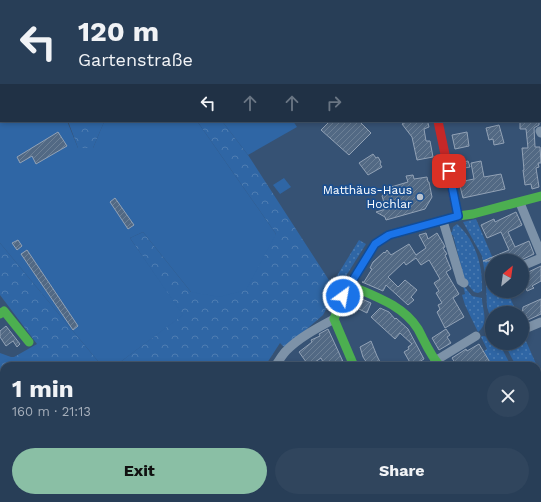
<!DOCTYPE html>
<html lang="en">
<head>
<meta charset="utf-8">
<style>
	:root { --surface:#283e57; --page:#30455d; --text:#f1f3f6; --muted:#a5aeba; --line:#44576d; --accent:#8abfa5 }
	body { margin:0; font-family:"Work Sans",sans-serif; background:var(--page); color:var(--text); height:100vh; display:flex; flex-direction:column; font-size:15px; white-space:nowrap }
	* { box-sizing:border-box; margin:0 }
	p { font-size:13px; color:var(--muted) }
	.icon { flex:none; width:22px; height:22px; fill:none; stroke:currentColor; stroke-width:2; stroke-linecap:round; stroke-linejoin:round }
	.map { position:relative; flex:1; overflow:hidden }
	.sheet { position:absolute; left:0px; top:362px; width:541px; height:140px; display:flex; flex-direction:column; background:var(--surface); border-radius:12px 12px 0 0; box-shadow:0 2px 6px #0003,0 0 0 1px var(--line) }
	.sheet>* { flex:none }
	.guide { position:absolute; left:0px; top:0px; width:541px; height:122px; box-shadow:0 2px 6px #0003,0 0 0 1px var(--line); background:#283e57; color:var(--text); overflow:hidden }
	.needle { width:26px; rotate:29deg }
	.fabs { position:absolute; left:485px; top:254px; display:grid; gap:8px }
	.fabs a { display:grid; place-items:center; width:44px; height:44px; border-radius:50%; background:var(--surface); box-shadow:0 2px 6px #0003,0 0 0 1px var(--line); font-size:20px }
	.pin { position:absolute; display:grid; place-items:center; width:34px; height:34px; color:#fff; margin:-17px; border-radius:8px; box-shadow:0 2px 6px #0006 }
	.me { position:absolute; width:44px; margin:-22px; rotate:32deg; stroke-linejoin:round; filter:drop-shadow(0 0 3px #0008) }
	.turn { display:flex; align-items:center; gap:14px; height:84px; padding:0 12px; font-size:18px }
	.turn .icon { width:52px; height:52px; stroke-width:2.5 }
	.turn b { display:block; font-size:28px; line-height:34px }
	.lanes { display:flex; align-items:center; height:38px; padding:0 12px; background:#0003; justify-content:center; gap:20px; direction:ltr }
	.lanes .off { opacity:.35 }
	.round { display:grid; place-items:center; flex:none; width:42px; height:42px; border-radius:21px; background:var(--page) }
	.headline { display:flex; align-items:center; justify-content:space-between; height:68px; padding:0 12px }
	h1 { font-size:24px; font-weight:700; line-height:30px }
	.button { display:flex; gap:8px; margin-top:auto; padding:8px 12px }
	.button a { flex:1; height:46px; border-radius:24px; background:var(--accent); color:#111; font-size:16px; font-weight:700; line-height:46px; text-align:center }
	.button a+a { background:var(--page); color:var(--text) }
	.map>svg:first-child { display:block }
</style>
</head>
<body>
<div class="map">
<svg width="541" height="502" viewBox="0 0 541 502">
	<defs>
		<pattern id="grass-dots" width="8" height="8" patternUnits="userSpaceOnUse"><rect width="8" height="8" fill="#2f66a5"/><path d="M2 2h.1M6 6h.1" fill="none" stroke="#4e7db2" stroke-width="1.8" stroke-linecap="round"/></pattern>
		<pattern id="forest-crowns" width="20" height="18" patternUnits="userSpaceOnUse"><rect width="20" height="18" fill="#2f66a5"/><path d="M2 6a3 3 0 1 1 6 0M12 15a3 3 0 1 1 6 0" fill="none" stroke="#4e7db2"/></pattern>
		<pattern id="building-hatch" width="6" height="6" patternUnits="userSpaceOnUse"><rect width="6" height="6" fill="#526984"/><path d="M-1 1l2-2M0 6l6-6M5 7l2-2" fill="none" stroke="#6c8096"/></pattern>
	</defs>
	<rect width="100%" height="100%" fill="#365274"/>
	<g fill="url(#grass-dots)">
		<path d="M476 219 494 261H492V276L490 277 485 274 482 256 463 222Z"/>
		<path d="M457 224C476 241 483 266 482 291L478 293 474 292 465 281 453 235 450 236 449 233 452 232 453 227Z"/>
		<path d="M359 240 366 244 341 284 335 279Z"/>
		<path d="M492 281V291H507L517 313H492V323L487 307 486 285Z"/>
		<path d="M463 285 472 296 482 298V300C483 311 489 324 478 332L465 305 462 295 465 294Z"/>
		<path d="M522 332 537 366H516L504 343H522Z"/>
		<path d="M482 336 492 337V343H499L511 366H492L484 351 487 349 481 337Z"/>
		<path d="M537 366 541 375V412L537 405Z"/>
		<path d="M81 498H140L144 502H78Z"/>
		<path d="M221 498H258L260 502H225Z"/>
	</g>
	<g fill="url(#forest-crowns)">
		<path d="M68 121H106L104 122 93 148H78Z"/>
		<path d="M197 121H222L248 155 336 291 323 315 285 348 280 343 265 366H115L182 315 130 238 143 232 191 292 276 234Z"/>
		<path d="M0 243 102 366H4V374L0 372V353L11 357H14L37 344 0 295Z"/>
		<path d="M159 498H221L225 502H163Z"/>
	</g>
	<g fill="#2f66a5">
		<path d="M0 65H1V121H67L78 148H93L104 122 106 121H197L276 234 246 290 219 297 191 292 143 232 130 238 183 315 115 366H102L0 243Z"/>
		<path d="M222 121H293L297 127 248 155Z"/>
		<path d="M284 178 291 187 280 194 273 185Z"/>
	</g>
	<g fill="url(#building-hatch)" stroke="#92a2b6">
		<path d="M330 121H359L371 133 349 155 321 130Z"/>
		<path d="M407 121H427L428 123 429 127 424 129 426 141H430L433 157 417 160 412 137 402 124Z"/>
		<path d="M520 121H539V125L534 128 535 147H540L541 163H538L539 167 536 168 539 187 532 189 531 184 525 185 523 170H524L522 148H528L526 129H520Z"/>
		<path d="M499 125 504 143 494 145 493 139 489 140 486 128Z"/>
		<path d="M58 132 67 146 36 164 32 156 20 163 17 157Z"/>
		<path d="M467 132 469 146 455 149 452 135Z"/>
		<path d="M373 154 376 158 378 157 381 162 380 164 382 167 368 175 359 163Z"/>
		<path d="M468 161 470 167 459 169 458 163Z"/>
		<path d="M481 161 484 177 501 174 505 189 463 198 459 182 474 179 471 163Z"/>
		<path d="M413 175 414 179 427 177 428 182H429L432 197 425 209 386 220 385 217 376 212 386 209 382 196 385 192 384 189 408 182 406 176Z"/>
		<path d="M115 198 134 225 128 229 110 202Z"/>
		<path d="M516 212 522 225 508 232 515 247 529 241 534 254 519 261H483L509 250 501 232 487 238 481 225 494 219 495 222Z"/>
		<path d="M426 233 428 239 437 233 443 243 445 247 443 248 447 254 445 255 451 269 446 272 459 294 453 298 464 317 445 328 437 312 440 309 438 305 442 303 436 293 439 291 434 283 440 279 429 260 421 265 416 258 406 265 404 262 388 277 398 287 405 280 417 290 411 297 414 300 408 305 386 285 383 291 362 282H364L372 269 370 268 373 262 384 252 385 253 387 250 391 255 409 244 416 255 426 248 419 235Z"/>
		<path d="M18 240 22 246 17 250 12 243Z"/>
		<path d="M27 250 78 326 73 330 21 254Z"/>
		<path d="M541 266V281L532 286 534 288 527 291 526 288 522 290V275Z"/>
		<path d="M355 296 371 303 367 313 351 305Z"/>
		<path d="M541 299V314L528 320 526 315 522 316 523 307Z"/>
		<path d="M380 308 389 312 395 319 396 318 408 329 424 359 412 366 404 352 409 349 408 347 412 344 400 333 395 339 371 317Z"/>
		<path d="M6 326 20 344 17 347 13 341 6 346 0 337V331Z"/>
		<path d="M328 329 345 366H325L321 358 309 366 299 352 312 342 311 340 320 336 319 334Z"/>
		<path d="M446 329 450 335 447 337 451 343 439 350 432 338Z"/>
		<path d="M371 341 377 356 382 366H369L363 357 360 347Z"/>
		<path d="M479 344 491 364 487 366H457L452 358 466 349 467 351Z"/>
	</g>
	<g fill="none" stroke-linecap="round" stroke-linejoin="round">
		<g stroke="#7d92a8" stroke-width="9">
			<path d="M182 0V1"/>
			<path d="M494 0 495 1"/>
			<path d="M43 1V0"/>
			<path d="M306 1 307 0"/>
			<path d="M540 57 541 58"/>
			<path d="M0 60 1 59"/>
			<path d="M540 131 541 133"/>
			<path d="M520 203 541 254"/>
			<path d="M443 221 461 281 464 283"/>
			<path d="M522 266 541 258"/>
			<path d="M522 330 541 322"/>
			<path d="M435 361 476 336"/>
			<path d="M275 366C279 361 282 355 286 351 298 338 319 327 334 319"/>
			<path d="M315 498 318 502"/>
			<path d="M413 498 415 502"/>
			<path d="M512 498 515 502"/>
		</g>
		<g stroke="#4caf50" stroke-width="9">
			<path d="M349 285C374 296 403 305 418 329 425 342 430 355 440 366"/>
			<path d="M0 314 4 311 29 342"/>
			<path d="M354 366 334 319 343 296 375 244 389 235 458 216 473 214 541 196"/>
		</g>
		<g stroke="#c62828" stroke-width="9">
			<path d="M55 0H112"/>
			<path d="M438 121 458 216"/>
		</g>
		<g stroke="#7e92a7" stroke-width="2.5" stroke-dasharray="7 3" stroke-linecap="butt">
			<path d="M0 381 4 384"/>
			<path d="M148 498 152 502"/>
		</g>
	</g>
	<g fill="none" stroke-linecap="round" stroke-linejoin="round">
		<defs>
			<path id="route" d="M343 296 375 244 389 235 458 216 449 171"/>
		</defs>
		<use href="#route" stroke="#114b97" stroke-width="10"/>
		<use href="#route" stroke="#1a73e8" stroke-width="7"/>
	</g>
	<circle fill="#b9c2ce" stroke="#1b4f8f" stroke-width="1.5" cx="420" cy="197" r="4"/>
	<g text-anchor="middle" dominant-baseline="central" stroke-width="3.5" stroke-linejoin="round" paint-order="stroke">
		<g font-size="12" fill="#fff" stroke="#1b4f8f" text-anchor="end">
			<text x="412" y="190">Matthäus-Haus<tspan x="412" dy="14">Hochlar</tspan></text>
		</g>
	</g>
</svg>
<div class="fabs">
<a><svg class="needle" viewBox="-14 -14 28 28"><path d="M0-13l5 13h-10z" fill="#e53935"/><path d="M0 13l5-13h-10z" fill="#a5aeba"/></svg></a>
<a><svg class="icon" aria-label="sound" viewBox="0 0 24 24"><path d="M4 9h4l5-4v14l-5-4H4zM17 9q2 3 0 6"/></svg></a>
</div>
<div class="pin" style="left:449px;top:171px;background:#d93025"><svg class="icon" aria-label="arrive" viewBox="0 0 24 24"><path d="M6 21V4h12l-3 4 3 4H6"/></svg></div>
<svg class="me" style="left:343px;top:296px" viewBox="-20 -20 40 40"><circle r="17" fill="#1a73e8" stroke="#fff" stroke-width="3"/><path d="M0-11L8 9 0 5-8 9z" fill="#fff"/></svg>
<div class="guide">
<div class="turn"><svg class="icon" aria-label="left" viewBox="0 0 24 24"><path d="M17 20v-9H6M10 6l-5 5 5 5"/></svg><div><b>120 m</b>Gartenstraße</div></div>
<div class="lanes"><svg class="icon" aria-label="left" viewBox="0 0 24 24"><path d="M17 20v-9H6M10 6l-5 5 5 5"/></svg><svg class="icon off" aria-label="ahead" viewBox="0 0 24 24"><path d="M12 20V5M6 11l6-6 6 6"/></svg><svg class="icon off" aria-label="ahead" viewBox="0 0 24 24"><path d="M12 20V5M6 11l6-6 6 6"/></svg><svg class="icon off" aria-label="right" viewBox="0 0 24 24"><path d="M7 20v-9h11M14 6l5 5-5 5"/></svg></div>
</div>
<section class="sheet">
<div class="headline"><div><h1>1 min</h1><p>160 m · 21:13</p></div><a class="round"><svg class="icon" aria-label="close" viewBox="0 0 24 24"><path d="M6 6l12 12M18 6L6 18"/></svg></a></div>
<div class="button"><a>Exit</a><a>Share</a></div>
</section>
</div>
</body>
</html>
